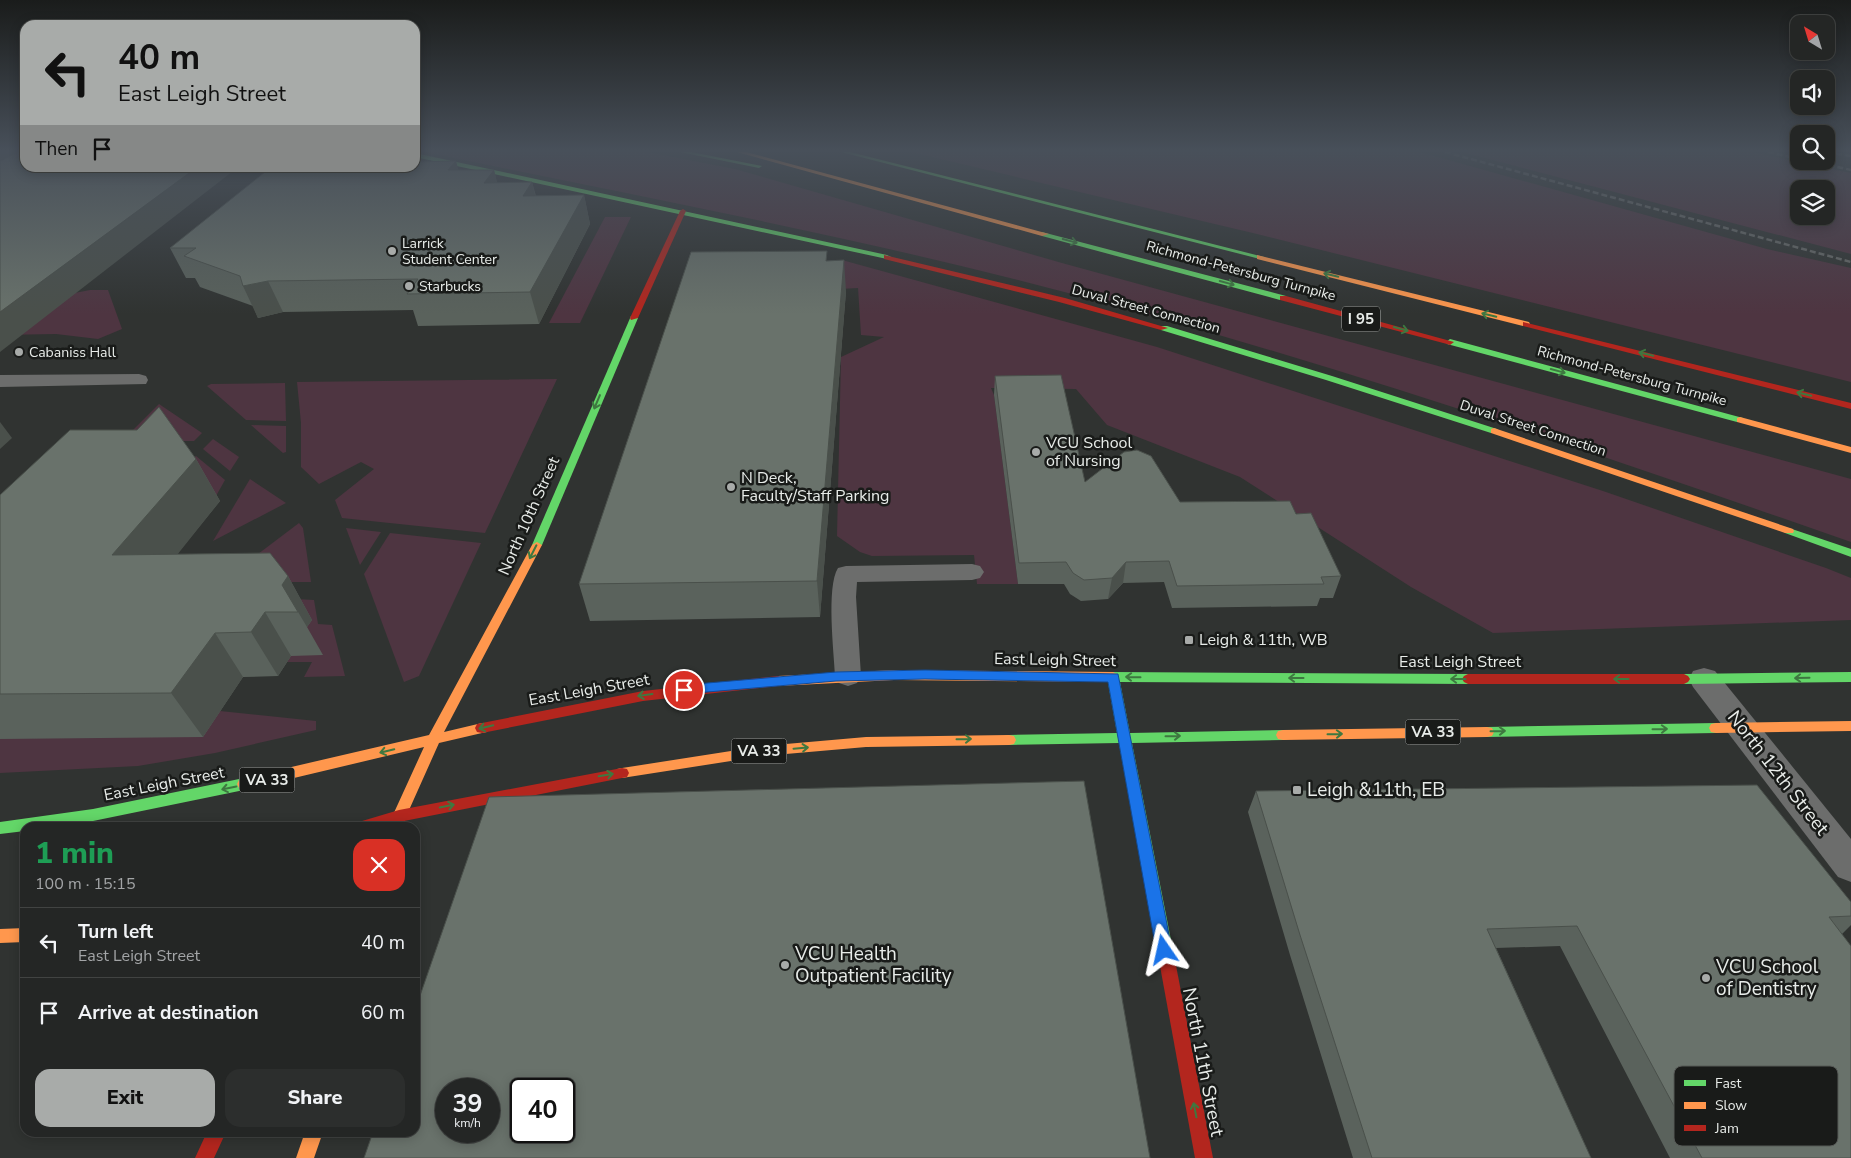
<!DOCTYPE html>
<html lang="en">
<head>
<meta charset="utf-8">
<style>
	:root { --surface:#242625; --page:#2c2e2d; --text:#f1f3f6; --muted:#a3a5a7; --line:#414342; --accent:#a8aba9 }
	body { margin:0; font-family:"Nunito Sans",sans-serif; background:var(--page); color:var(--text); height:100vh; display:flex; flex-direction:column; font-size:19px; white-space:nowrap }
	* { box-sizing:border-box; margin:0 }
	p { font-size:16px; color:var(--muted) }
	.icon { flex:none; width:28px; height:28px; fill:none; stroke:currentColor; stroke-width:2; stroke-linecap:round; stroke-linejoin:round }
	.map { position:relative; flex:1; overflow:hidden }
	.panel { position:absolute; left:20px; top:822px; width:400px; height:315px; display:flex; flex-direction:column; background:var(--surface); border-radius:15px; box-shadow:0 2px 12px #0003,0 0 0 1px var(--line) }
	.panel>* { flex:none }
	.banner { position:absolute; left:20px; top:20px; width:400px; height:152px; border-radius:15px; box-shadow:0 2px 12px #0003,0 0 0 1px var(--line); background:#a8aba9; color:#111; overflow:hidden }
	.needle { width:32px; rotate:322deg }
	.buttons { position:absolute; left:1790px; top:15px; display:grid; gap:10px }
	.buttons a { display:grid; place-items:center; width:45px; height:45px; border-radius:10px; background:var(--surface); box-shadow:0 2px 12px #0003,0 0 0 1px var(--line); font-size:25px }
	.speed { position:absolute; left:435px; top:1078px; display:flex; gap:10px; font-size:25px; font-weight:700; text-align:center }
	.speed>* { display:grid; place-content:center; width:65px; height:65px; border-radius:50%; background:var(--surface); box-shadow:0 2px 12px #0003,0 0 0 1px var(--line); line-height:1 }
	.speed small { font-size:12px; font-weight:400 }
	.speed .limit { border:2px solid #111; border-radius:8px; background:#fff; color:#111 }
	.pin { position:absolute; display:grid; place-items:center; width:42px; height:42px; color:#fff; margin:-21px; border:2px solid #fff; border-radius:50%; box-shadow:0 1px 5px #0007 }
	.me { position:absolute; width:55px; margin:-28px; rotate:349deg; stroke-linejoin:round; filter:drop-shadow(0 0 4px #0008) }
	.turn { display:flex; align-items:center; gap:18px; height:105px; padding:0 15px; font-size:22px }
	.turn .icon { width:65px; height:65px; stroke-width:2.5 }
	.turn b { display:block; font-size:35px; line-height:42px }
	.then { display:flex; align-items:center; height:48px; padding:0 15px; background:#0003; gap:10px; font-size:19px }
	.round { display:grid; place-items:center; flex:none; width:52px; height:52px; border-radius:15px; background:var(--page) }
	.headline { display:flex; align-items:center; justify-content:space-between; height:85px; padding:0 15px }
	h1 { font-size:30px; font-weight:800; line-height:38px; color:#1e9e55 }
	.primary-button { display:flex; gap:10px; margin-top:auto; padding:10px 15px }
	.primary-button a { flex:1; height:58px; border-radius:15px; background:var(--accent); color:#111; font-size:20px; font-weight:800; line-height:58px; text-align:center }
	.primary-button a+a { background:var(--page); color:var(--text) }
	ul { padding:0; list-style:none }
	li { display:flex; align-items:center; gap:15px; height:70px; padding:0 15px; border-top:1px solid var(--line) }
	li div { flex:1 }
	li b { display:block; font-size:19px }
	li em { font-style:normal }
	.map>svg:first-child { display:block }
</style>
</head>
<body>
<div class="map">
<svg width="1851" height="1158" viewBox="0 0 1851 1158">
	<rect width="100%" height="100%" fill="#303331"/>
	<g fill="#4e3541" fill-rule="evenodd">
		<path d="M425 152H647L735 169 1062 263 1851 479V542C1593 452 1335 364 1072 294 858 237 641 197 425 152Z"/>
		<path d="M911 152H1420L1767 249 1851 268V382L1257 234Z"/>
		<path d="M1462 152H1752L1851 173V254ZM1799 189H1826V216H1799Z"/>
		<path d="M605 217H631L580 323H549Z"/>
		<path d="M842 260 1157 347 1603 491 1826 568 1851 578V620L1493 633 1411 587 1240 477 1107 425 1076 389 991 388 994 395 1018 584H977L974 555 872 556 860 552 837 536 841 357 884 337 861 335 858 288 839 289 827 267Z"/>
		<path d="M0 288 59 296 90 290H108L122 329 98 339 56 334 0 335Z"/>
		<path d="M557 379 485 533 342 518 335 500 374 469 361 462 319 484 301 467V423L297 382Z"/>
		<path d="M285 383 286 421 246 420 207 386 211 384Z"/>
		<path d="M159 404 202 433 194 441H122Z"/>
		<path d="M251 425 286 426V452L283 453Z"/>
		<path d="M213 439 239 457 230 471 203 449Z"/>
		<path d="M196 456 225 480 216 496 191 460Z"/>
		<path d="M250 479 286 503 213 541Z"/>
		<path d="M299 523 303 528 311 582H265L242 566Z"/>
		<path d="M346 528 381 532 360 565Z"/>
		<path d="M390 533 481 543 419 676 404 682 364 574Z"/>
		<path d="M296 599 314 600 318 624 332 625 345 676 304 677 312 662H287L306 628Z"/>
		<path d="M220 711 316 721V730L215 753 138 766 0 773V739Z"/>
	</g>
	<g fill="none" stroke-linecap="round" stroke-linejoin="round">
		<g fill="#6c6d6c" fill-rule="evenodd">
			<path d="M139 374 146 376 148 380 146 384 0 387V375Z"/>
			<path d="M972 564 980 566 984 572 980 578 972 580 857 582 856 597 861 676 857 683 848 686 839 683 835 676C834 652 826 587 838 568L846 566Z"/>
		</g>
		<path fill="#6c6d6c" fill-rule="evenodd" d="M1704 668 1715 671 1851 839V882L1838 877 1693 687 1689 679 1693 671Z"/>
		<g fill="#63d668" fill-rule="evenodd">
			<path d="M680 152H691L762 166 759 168Z"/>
			<path d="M841 152H850L1264 257 1260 259Z"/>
			<path d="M415 153 887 255 891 257 887 259 415 157Z"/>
			<path d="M1042 232 1286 296 1287 298 1280 300 1042 236Z"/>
			<path d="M631 316 638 318 542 545 537 548 533 547 532 545Z"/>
			<path d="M1161 326H1167L1332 376 1497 429 1499 431 1497 433H1491L1326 380 1161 330Z"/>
			<path d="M1450 339 1743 418 1745 420 1743 422H1737L1447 344 1446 342Z"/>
			<path d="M1789 528 1851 549V557L1785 533 1784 531 1785 529Z"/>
			<path d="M1113 672 1468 674 1472 676 1474 679 1472 682 1468 684 1120 682 1130 733 1283 730 1288 731 1290 735 1288 739 1283 740 1132 743 1174 955 1172 960 1166 962 1160 960 1158 955 1119 743 1009 745 1004 744 1002 740 1004 736 1009 735 1117 733 1107 677 1109 674Z"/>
			<path d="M1851 672V682L1684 684 1680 682 1678 679 1680 676 1684 674Z"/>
			<path d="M1716 723 1721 724 1723 728 1721 732 1716 733 1487 737 1482 736 1480 732 1482 728 1487 727Z"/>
			<path d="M244 778 249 780 251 784 249 788 244 790 93 821 46 828H25V831L0 834V822L93 809Z"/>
		</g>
		<g fill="#ff974d" fill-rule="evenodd">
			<path d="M737 152H746L1049 234 1042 236Z"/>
			<path d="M1257 255 1529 322 1530 324 1523 326 1257 259Z"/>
			<path d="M1740 417 1851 447V453L1737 422V418Z"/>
			<path d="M1494 428 1793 529 1794 531 1793 533H1785L1491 433V429Z"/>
			<path d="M537 542 542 545 444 732 482 723 487 724 489 728 487 732 482 733 439 743 401 828H387L424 747 244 790 239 788 237 784 239 780 244 778 429 735 532 545Z"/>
			<path d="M894 670 1113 672 1117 674 1119 677 1117 680 1113 682 894 680 778 686 774 684 772 681 774 678 778 676Z"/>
			<path d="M1851 721V731L1716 733 1711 732 1709 728 1711 724 1716 723Z"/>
			<path d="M1487 727 1492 728 1494 732 1492 736 1487 737 1283 740 1278 739 1276 735 1278 731 1283 730Z"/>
			<path d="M1009 735 1014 736 1016 740 1014 744 1009 745 866 747 763 756 622 778 617 777 615 773 617 769 622 768 763 746 866 737Z"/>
			<path d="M25 928V942L0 943V929Z"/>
			<path d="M305 1132H323L314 1158H296Z"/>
		</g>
		<g fill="#b3261e" fill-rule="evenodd">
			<path d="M683 209 686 211 638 318 631 320 630 318 680 211Z"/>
			<path d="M884 255 1065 298 1168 328 1161 330 1059 302 884 259Z"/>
			<path d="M1280 296H1286L1454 342 1450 345 1447 344 1280 300Z"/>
			<path d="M1523 322 1851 403V409L1523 326Z"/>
			<path d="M1468 674H1684L1688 676 1690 679 1688 682 1684 684H1468L1464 682 1462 679 1464 676Z"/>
			<path d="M778 676 782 678 784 681 782 684 778 686 643 701 482 733 477 732 475 728 477 724 482 723 643 691Z"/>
			<path d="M622 768 627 769 629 773 627 777 622 778 399 822 380 828H350L352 824 399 810Z"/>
			<path d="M1166 948 1172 950 1174 955 1213 1158H1195L1158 955 1160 950Z"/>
			<path d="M207 1132H226L214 1158H195Z"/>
		</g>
		<g stroke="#676967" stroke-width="2.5" stroke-dasharray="6 3" stroke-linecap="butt">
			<path d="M1445 152 1851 262"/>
			<path d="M1768 152 1799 159"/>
			<path d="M1827 152 1851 156"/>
			<path d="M1811 161 1851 170"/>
		</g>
	</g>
	<g fill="#5a625c">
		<path d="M458 170H494L497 183 532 182 536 196 584 195 590 224 539 324 418 326 413 310 283 312 258 318 253 306 200 287 195 278H186L170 248Z"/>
		<path d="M828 261 846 291 820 617 590 621 579 584Z"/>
		<path d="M995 376 1085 482 1180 502 1296 514 1341 576 1333 598H1320L1317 606 1172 608 1164 582 1123 583 1108 599 1081 601 1070 594 1064 584H1018L994 395Z"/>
		<path d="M196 459 220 501 177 554 288 576 312 620 307 627 323 655 291 656 278 676 243 677 203 737 0 739V495Z"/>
		<path d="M1256 791 1851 902V925L1842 934 1851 1158H1670L1560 946 1496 948 1591 1158H1353L1290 955 1248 812Z"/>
	</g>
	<g fill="#4a504b">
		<path d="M0 152H17L0 177Z"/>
		<path d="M456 161 464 189 448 170Z"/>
		<path d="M196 168H237L0 352V312Z"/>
		<path d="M494 170 501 198 484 183Z"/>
		<path d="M532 182 539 211 523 196Z"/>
		<path d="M584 195 590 224 539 324 530 292Z"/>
		<path d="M844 260 846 291 820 617 817 581Z"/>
		<path d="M268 281 283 312 258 318 243 286Z"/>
		<path d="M0 422 12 438 0 449Z"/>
		<path d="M196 459 220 501 142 599 112 555Z"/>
		<path d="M1126 562 1123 583 1108 599 1112 578Z"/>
		<path d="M288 576 312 620 307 627 282 585Z"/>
		<path d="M265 612 291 656 278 676 251 632Z"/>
		<path d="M215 633 243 677 203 737 171 693Z"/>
	</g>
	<g fill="#69726b" stroke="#4a504b" fill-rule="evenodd">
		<path d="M18 152H25V168H196L0 312V161Z"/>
		<path d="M456 161 448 170H494L484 183 532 182 523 196 584 195 530 292 407 294 418 279 268 281 243 286 240 276 184 256 196 248H170L270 168H415V162Z"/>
		<path d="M827 251 826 261 844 260 817 581 579 584 691 252Z"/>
		<path d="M1061 375 1085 482 1124 452 1137 450 1151 456 1180 502 1290 501 1296 514 1311 513 1341 576 1321 577 1324 584 1177 586 1169 561 1126 562 1112 578 1084 580 1073 573 1066 562 1019 563 995 376Z"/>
		<path d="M159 407 196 459 112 555 270 553 288 576 282 585 298 612H265L251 632 215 633 171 693 0 694V495L70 430H137Z"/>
		<path d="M1084 781 1150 1158H364L373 1132H415V1010L489 797ZM446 1089H489V1131H446ZM521 1089H564V1131H521Z"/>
		<path d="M1757 785 1851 902V916L1829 917 1851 946V1158H1702L1577 926 1487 929 1591 1158H1372L1300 935 1256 791Z"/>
	</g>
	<defs><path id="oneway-shaft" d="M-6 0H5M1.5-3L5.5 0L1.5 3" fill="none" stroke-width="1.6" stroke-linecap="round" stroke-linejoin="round" transform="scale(1.25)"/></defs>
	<g stroke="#3e7840">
		<use href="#oneway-shaft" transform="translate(1070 241) rotate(15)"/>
		<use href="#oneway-shaft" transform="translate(1331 275) rotate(-166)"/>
		<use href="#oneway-shaft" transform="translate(1227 283) rotate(15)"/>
		<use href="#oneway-shaft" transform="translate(1489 315) rotate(-166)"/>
		<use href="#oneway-shaft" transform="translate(1401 329) rotate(15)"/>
		<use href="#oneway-shaft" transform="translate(1646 354) rotate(-166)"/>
		<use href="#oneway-shaft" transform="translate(1558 371) rotate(15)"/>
		<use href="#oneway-shaft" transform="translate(1804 394) rotate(-166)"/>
		<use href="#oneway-shaft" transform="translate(597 402) rotate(113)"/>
		<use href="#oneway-shaft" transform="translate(533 552) rotate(117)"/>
		<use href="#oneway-shaft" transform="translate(1133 677) rotate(-179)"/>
		<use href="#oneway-shaft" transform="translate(1296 678) rotate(-180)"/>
		<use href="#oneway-shaft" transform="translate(1802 678) rotate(179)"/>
		<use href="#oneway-shaft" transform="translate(1458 679) rotate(-180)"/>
		<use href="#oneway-shaft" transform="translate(1621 679) rotate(-180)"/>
		<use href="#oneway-shaft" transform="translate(645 695) rotate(172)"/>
		<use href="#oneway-shaft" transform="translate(486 727) rotate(167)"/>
		<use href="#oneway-shaft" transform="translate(1660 729) rotate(-1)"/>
		<use href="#oneway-shaft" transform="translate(1498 731) rotate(-1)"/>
		<use href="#oneway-shaft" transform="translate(1335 734) rotate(-1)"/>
		<use href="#oneway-shaft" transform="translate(1173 736) rotate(-1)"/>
		<use href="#oneway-shaft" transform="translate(964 739) rotate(-1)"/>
		<use href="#oneway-shaft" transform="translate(801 748) rotate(-5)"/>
		<use href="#oneway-shaft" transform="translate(387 751) rotate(166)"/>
		<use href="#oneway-shaft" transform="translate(606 775) rotate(-9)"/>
		<use href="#oneway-shaft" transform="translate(229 788) rotate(168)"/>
		<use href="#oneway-shaft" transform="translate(447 806) rotate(-11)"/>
		<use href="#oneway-shaft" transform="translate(1195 1110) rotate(-101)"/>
	</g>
	<linearGradient id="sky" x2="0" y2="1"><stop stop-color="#1a1c1b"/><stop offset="0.48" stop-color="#48505a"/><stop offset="1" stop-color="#48505a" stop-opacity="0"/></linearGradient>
	<rect width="1851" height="314" fill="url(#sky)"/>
	<path fill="#1a73e8" stroke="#114b97" d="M925 670 1118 674 1172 950 1170 955 1164 957 1159 955 1156 950 1108 682 925 679 836 681 684 694 677 690 684 685 836 672Z"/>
	<g fill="#a8aba9" stroke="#191b19" stroke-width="2">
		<circle cx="392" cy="251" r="5"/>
		<circle cx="409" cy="286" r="5"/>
		<circle cx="19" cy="352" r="5"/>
		<circle cx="1036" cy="452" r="5"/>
		<circle cx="731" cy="487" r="5"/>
		<rect x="1184" y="635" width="10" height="10" rx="2.5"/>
		<rect x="1292" y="785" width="10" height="10" rx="2.5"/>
		<circle cx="785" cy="965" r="5"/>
		<circle cx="1706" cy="978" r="5"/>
	</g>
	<g text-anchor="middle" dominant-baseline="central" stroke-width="5" stroke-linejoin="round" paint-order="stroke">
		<g font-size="14" fill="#e8ece9" stroke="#191b19" text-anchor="start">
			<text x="402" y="243">Larrick<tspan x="402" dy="16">Student Center</tspan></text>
			<text x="419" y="286">Starbucks</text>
			<text x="29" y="352">Cabaniss Hall</text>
		</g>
		<g font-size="14" fill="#e8ece9" stroke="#191b19">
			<text transform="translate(1241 271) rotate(15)">Richmond-Petersburg Turnpike</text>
			<text transform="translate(1146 309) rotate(15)">Duval Street Connection</text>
			<text transform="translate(1632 376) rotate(15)">Richmond-Petersburg Turnpike</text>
			<text transform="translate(1533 428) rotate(18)">Duval Street Connection</text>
		</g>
		<g fill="#191b19" stroke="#aaadab" stroke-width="1">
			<rect x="1342" y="306.5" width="38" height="25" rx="4"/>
			<rect x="1405.5" y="719.5" width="55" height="25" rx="4"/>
			<rect x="731.5" y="738.5" width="55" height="25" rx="4"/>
			<rect x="239.5" y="767.5" width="55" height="25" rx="4"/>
		</g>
		<g font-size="15" font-weight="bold" fill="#e8ece9">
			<text x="1361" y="319">I 95</text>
			<text x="1433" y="732">VA 33</text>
			<text x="759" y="751">VA 33</text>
			<text x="267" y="780">VA 33</text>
		</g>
		<g font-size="16" fill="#e8ece9" stroke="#191b19" text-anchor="start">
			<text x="1046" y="443">VCU School<tspan x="1046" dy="18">of Nursing</tspan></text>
			<text x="741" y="478">N Deck,<tspan x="741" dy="18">Faculty/Staff Parking</tspan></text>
			<text x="1199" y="640">Leigh &amp; 11th, WB</text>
		</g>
		<g font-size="16" fill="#e8ece9" stroke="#191b19">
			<text transform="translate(529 516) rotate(-66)">North 10th Street</text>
			<text transform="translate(1055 660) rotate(1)">East Leigh Street</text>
			<text x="1460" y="662">East Leigh Street</text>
			<text transform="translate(589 690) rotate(-10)">East Leigh Street</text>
			<text transform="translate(164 784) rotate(-11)">East Leigh Street</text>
		</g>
		<g font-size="19" fill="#e8ece9" stroke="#191b19">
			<text transform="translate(1778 773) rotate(52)">North 12th Street</text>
			<text transform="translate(1203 1062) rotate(79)">North 11th Street</text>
		</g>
		<g font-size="19" fill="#e8ece9" stroke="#191b19" text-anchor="start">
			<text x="1307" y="790">Leigh &amp;11th, EB</text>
			<text x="795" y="954">VCU Health<tspan x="795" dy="22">Outpatient Facility</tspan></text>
			<text x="1716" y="967">VCU School<tspan x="1716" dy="22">of Dentistry</tspan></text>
		</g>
	</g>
	<rect x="1674" y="1066" width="164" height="80" rx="8" fill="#191b19" stroke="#575a57" stroke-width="1"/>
	<rect x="1684" y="1080" width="22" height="6" fill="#63d668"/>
	<rect x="1684" y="1102" width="22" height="7" fill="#ff974d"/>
	<rect x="1684" y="1125" width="22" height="6" fill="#b3261e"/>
	<g font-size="14" fill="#e8ece9">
		<text x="1715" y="1088">Fast</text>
		<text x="1715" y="1110">Slow</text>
		<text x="1715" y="1133">Jam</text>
	</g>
</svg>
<div class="buttons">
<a><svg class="needle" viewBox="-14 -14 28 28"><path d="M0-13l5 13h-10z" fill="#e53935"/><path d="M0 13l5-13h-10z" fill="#a3a5a7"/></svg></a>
<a><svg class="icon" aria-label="sound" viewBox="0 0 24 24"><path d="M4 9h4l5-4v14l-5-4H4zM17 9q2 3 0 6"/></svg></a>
<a><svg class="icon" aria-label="search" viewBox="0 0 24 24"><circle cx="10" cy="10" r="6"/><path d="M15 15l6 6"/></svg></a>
<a><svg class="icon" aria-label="layers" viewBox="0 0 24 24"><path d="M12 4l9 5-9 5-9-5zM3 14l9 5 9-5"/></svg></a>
</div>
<div class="speed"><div>39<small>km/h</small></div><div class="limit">40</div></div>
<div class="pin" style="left:684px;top:690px;background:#d93025"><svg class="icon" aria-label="arrive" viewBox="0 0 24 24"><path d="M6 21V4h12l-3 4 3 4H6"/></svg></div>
<svg class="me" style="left:1164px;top:950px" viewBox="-20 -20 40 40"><path d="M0-17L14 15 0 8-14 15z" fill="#1a73e8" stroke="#fff" stroke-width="4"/></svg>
<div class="banner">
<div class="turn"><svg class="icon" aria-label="left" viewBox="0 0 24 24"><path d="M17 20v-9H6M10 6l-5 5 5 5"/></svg><div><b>40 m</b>East Leigh Street</div></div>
<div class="then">Then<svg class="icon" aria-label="arrive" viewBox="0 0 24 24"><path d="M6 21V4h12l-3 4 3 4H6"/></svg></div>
</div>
<section class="panel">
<div class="headline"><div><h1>1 min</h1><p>100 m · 15:15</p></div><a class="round" style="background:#d93025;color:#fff"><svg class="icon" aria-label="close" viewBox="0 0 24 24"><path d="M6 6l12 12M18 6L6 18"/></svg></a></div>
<ul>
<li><svg class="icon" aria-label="left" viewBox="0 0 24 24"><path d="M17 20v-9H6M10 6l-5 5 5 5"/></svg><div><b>Turn left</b><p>East Leigh Street</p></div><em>40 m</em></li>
<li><svg class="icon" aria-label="arrive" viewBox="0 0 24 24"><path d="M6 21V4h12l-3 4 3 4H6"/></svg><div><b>Arrive at destination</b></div><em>60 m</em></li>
</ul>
<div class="primary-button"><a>Exit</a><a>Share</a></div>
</section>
</div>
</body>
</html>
